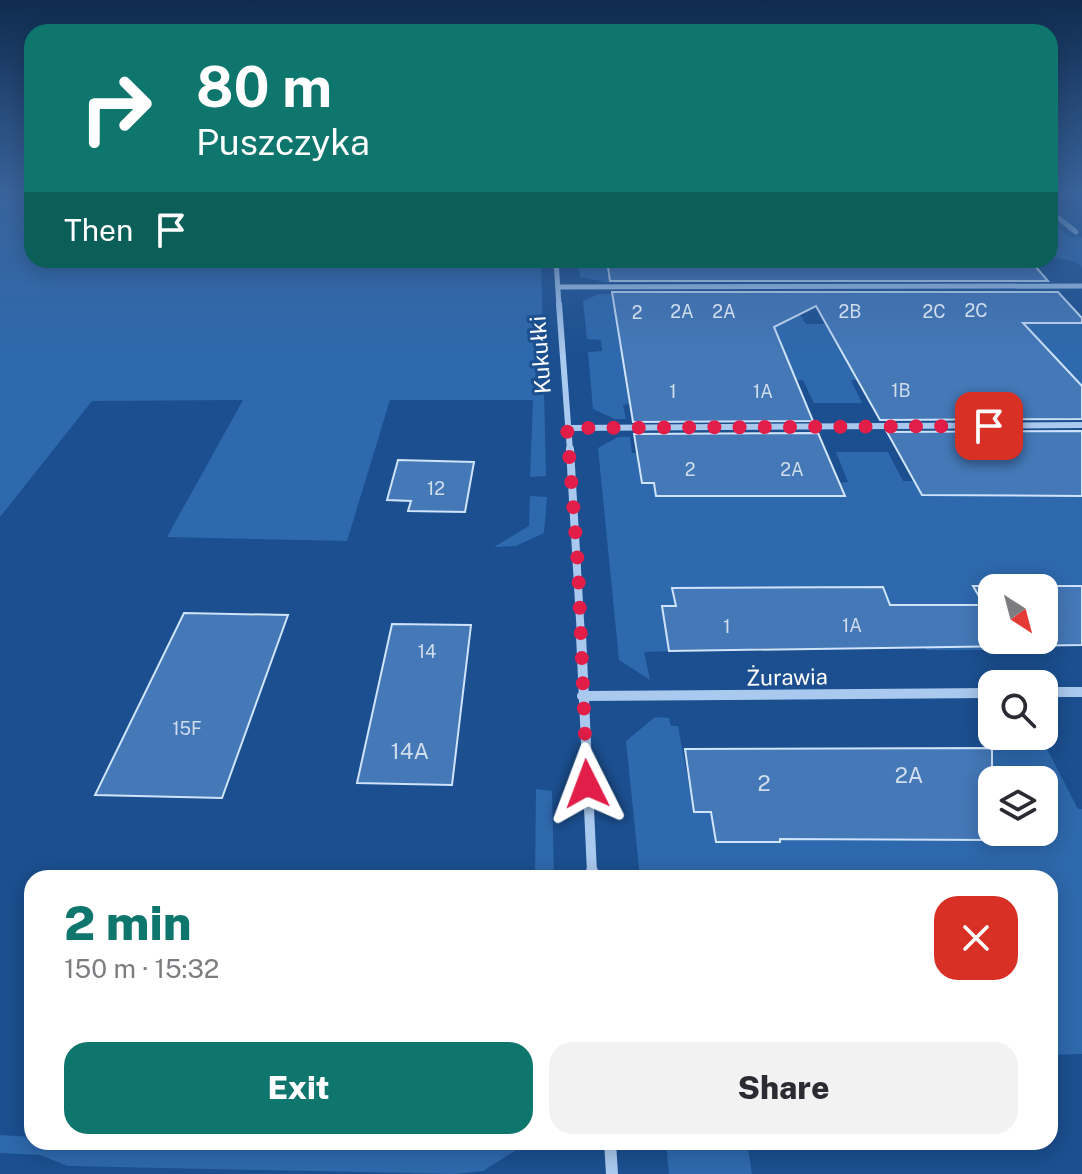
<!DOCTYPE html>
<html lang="en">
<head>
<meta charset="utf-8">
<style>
	:root { --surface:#fff; --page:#f2f2f3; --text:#2b2b33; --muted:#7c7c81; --accent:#0f766e }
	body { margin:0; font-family:"Public Sans",sans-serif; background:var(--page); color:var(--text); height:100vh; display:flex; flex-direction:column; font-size:30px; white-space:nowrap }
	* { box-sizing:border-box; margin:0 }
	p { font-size:26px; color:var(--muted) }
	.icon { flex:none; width:44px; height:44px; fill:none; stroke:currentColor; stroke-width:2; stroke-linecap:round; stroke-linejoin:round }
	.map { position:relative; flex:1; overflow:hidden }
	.side { position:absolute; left:24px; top:870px; width:1034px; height:280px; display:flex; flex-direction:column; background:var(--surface); border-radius:24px; box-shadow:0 4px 20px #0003 }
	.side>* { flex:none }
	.guide { position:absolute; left:24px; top:24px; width:1034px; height:244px; border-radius:24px; box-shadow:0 4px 20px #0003; background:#0f766e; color:#fff; overflow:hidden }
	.needle { width:52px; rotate:144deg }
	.controls { position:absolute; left:978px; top:574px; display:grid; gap:16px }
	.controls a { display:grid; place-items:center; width:80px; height:80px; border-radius:16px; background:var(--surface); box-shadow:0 4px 20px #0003; font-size:40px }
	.pin { position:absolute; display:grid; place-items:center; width:68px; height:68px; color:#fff; margin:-34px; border-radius:16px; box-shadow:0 4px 12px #0006 }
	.me { position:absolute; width:88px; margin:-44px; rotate:357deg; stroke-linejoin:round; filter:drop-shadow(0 0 6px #0008) }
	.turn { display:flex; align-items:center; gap:28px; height:168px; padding:0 40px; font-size:36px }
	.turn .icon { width:104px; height:104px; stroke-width:2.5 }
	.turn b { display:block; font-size:56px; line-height:68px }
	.then { display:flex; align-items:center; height:76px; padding:0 40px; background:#0003; gap:16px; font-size:30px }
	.round { display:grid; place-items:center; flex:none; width:84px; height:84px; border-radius:24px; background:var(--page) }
	.headline { display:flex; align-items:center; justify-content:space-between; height:136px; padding:0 40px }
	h1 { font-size:48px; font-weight:800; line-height:60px; color:var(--accent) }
	.cta { display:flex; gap:16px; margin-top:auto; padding:16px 40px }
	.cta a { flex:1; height:92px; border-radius:24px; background:var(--accent); color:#fff; font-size:32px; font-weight:800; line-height:92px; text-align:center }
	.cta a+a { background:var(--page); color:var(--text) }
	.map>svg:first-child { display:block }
</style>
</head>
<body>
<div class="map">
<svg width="1082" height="1174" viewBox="0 0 1082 1174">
	<rect width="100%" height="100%" fill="#1b4f8f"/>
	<g fill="#2e69ad">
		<path d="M0 191H32V260H541L546 476 530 477 533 400H390L347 541 167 537 243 400 92 401 0 517Z"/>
		<path d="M1050 221 1069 237H1082V267L1076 262 1050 256Z"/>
		<path d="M578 260H606L610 283 580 277Z"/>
		<path d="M599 294H611L617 324 789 316H801L806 324 1082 323V386L851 380 862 403H814L803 380 627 381 630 404 623 405 626 419H615L593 409 588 352 602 351 601 340 587 339 583 301Z"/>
		<path d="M618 437H630L632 453H637L642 482 654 483 656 497H698L848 482 836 452H888L903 481H916L924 495H1004L1082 490V604H1078L1066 586H974L983 604 970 605 993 650H926L905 605H890L882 587 723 593 721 588H673L676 606 662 607 669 651 644 652 650 680 619 660 598 448Z"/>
		<path d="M530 496 547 497 544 533 516 546 494 547 529 526Z"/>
		<path d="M655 717 669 718 671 726H678L694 812H711L780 842 779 833 926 832 930 840H991L992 832H1044V780H992L970 748 1046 747 1078 809H1082V1054L1050 1055V878H640L626 741Z"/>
		<path d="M536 789 552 791 554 878H535Z"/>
		<path d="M0 1135 32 1137V1142L488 1146 493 1142H529L483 1171 455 1174 68 1166 40 1155 0 1153Z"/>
		<path d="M666 1142H747L752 1174H669Z"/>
	</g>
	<g fill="#4478b7" stroke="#cfe3fa" stroke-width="2" fill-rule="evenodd">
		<path d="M607 260H1030L1048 281H610Z"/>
		<path d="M612 292H1058L1082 318V323H1023L1082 386V419L880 420 816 306 774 327 813 421 633 422Z"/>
		<path d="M1082 431V496L922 495 887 432Z"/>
		<path d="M818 433 845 496H656L654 483H642L634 434Z"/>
		<path d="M398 460 474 462 465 512 408 511 411 501 387 500Z"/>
		<path d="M973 586H1082V645L669 651 662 606H676L672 588 883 587 890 605H984ZM992 588H1044V640H992Z"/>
		<path d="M184 613 288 615 222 798 95 795Z"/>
		<path d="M392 624 471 625 452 785 357 783Z"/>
		<path d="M992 748V840L780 839V842H716L711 812H694L685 749Z"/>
	</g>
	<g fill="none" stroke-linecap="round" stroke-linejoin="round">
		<g stroke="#a9c9ee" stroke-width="5">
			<path d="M1050 211 1076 232"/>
			<path d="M556 260 559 306"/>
			<path d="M558 287 1082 286"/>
		</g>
		<g stroke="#a9c9ee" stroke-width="6">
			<path d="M559 304 570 451"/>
			<path d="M567 428 1082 425"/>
		</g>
		<path stroke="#a9c9ee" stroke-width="8" d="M570 449 581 637"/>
		<g stroke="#a9c9ee" stroke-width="10">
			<path d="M581 635 592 873"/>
			<path d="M1044 692H1082"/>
			<path d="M582 696 992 693"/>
		</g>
		<g stroke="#a9c9ee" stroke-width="12">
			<path d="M592 871V878"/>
			<path d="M610 1142 612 1174"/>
		</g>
	</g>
	<linearGradient id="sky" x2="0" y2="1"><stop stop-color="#0f2b4f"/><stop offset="0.54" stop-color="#39639b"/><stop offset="1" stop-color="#39639b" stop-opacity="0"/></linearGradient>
	<rect width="1082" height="356" fill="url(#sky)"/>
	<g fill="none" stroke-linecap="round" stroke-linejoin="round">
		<path stroke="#e11d48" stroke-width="14" stroke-dasharray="0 25.2" d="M587 784 578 566 567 428 989 426"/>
	</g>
	<g text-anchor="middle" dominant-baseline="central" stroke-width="6" stroke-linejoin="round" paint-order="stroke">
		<g font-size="18" fill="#d0dded">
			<text x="976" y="310">2C</text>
			<text x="682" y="311">2A</text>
			<text x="724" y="311">2A</text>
			<text x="850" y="311">2B</text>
			<text x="934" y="311">2C</text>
			<text x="637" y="312">2</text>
			<text x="901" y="390">1B</text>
			<text x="673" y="391">1</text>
			<text x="763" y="391">1A</text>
			<text x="690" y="469">2</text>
			<text x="792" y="469">2A</text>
			<text x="436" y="488">12</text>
			<text x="852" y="625">1A</text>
			<text x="727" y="626">1</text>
			<text x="427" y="651">14</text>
			<text x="187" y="728">15F</text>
		</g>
		<g font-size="22" fill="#fff" stroke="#1b4f8f">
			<text transform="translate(540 355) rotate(-94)">Kukułki</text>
			<text transform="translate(787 677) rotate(-1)">Żurawia</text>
		</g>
		<g font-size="22" fill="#d0dded">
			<text x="410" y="751">14A</text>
			<text x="909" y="775">2A</text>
			<text x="764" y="783">2</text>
		</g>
	</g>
</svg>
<div class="controls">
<a><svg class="needle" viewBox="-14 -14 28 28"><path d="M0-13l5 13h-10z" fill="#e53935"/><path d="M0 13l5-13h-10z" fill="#7c7c81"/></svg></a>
<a><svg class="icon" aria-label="search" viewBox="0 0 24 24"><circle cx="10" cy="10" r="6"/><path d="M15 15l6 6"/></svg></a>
<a><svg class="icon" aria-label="layers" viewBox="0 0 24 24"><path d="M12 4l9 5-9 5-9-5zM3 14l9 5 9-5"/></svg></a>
</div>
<div class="pin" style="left:989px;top:426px;background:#d93025"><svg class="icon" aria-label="arrive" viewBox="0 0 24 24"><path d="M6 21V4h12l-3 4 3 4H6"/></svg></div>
<svg class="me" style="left:587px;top:784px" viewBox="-20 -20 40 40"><path d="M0-17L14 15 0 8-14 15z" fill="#e11d48" stroke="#fff" stroke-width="4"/></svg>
<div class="guide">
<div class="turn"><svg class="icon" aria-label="right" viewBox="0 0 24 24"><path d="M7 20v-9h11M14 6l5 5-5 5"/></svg><div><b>80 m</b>Puszczyka</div></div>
<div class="then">Then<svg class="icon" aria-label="arrive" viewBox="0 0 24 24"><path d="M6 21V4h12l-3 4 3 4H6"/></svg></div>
</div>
<section class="side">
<div class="headline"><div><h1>2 min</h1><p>150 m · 15:32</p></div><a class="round" style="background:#d93025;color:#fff"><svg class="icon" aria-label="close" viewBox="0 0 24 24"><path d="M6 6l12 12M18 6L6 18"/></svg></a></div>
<div class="cta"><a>Exit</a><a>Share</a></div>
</section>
</div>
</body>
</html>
